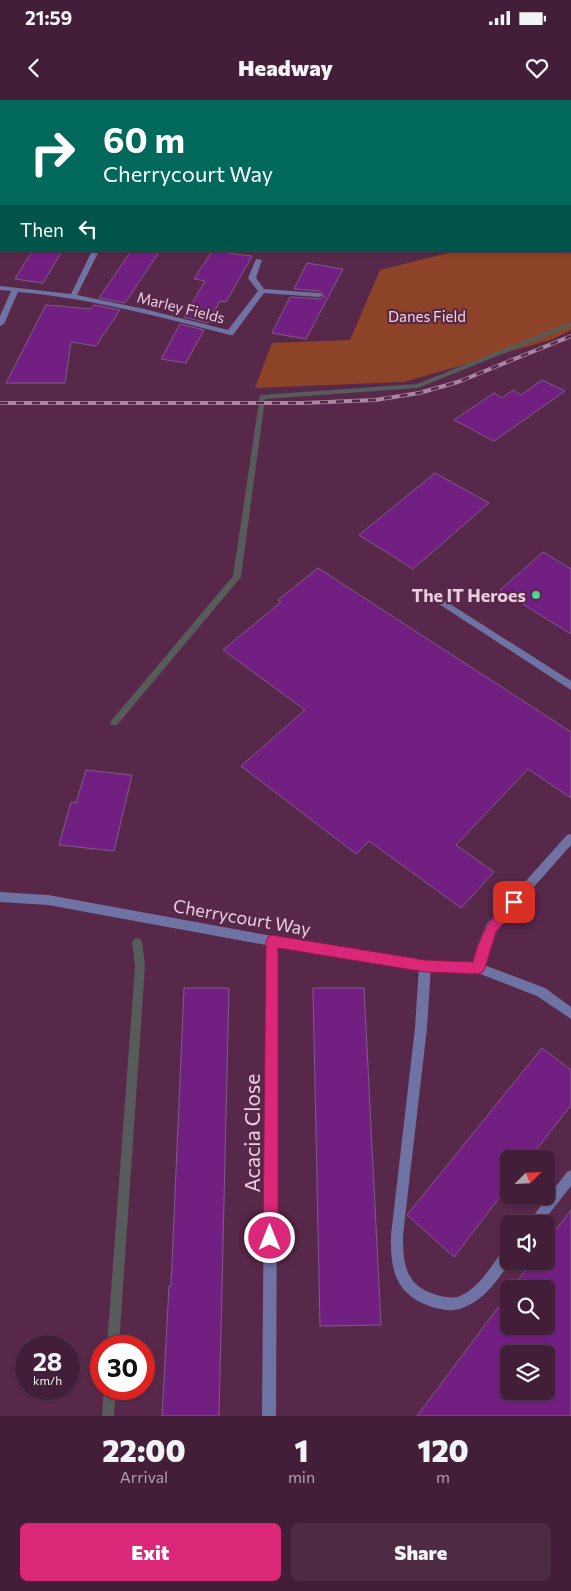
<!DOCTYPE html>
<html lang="en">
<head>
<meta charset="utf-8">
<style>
	:root { --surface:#421e38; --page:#4c2b43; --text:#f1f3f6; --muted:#aea2ae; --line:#5a3c53; --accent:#db2777 }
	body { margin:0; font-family:Commissioner,sans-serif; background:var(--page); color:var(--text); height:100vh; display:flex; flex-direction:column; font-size:19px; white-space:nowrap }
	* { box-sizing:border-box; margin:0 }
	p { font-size:16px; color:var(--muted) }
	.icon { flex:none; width:28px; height:28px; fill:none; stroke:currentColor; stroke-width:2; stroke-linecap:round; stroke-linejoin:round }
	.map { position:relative; height:1316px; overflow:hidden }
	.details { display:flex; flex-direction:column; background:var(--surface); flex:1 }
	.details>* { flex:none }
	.top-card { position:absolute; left:0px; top:0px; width:571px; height:152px; box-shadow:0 1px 4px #0004,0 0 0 1px var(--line); background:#00695c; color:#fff; overflow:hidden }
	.needle { width:32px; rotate:66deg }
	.controls { position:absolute; left:500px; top:1050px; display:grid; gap:10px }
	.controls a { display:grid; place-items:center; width:55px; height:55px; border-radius:8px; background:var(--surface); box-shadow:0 1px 4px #0004,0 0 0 1px var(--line); font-size:25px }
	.speed { position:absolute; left:15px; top:1235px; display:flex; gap:10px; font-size:25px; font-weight:700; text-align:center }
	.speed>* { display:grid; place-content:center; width:65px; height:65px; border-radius:50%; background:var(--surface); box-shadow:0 1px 4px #0004,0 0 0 1px var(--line); line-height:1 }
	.speed small { font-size:12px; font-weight:400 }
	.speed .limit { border:8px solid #d22; background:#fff; color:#111 }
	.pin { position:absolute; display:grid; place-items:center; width:42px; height:42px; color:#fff; margin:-21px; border-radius:10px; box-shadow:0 2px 8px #0006 }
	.me { position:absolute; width:55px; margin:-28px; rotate:0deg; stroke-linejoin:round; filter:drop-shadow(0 0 4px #0008) }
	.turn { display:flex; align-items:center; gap:18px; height:105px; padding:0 20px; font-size:22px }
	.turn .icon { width:65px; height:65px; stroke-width:2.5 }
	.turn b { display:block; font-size:35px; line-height:42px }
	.then { display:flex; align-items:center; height:48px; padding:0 20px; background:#0003; gap:10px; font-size:19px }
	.eta { display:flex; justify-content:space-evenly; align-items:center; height:85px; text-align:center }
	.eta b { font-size:30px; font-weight:800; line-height:35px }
	.button { display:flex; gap:10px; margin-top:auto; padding:10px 20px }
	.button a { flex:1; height:58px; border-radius:8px; background:var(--accent); color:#fff; font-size:20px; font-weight:800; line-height:58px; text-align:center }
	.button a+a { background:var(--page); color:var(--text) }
	.status { display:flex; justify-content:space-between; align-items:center; height:35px; padding:0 25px; background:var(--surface); direction:ltr }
	.status svg { height:14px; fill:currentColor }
	header { display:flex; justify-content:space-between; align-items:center; height:65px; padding:0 20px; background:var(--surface); font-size:22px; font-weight:800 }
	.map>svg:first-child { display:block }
</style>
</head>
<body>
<div class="status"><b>21:59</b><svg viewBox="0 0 49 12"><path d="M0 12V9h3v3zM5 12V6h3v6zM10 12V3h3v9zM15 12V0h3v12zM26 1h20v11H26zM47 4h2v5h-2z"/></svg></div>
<header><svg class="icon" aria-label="back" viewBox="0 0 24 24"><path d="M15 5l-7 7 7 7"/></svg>Headway<svg class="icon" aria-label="heart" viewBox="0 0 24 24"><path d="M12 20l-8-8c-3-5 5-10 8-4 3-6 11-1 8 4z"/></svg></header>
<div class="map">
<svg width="571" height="1316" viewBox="0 0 571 1316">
	<rect width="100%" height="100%" fill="#58284a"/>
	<path fill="#8c4328" d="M545 0H571V230L553 239 404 282 255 288 272 243 350 240 380 170 456 151H570V1Z"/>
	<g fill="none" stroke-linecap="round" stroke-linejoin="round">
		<g fill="#575c5a" fill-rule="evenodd">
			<path d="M571 222V226L418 288 265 299 241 477 117 625H111L110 623 111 621 233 476 260 295 417 284Z"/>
			<path d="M137 838 140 839 142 842 145 866 119 1246H107L135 866 132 842 134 839Z"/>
			<path d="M104 1289H116L114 1316H102Z"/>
		</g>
	</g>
	<g fill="#712082" stroke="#805a89" fill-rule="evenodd">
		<path d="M32 151H62L43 183 15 179Z"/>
		<path d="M131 151H160L125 203 99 198Z"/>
		<path d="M212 151 252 156 226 202 220 201 208 223 184 217 205 181 194 179Z"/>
		<path d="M307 163 343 169 306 239 272 233 290 197 319 199 325 196 319 191 294 189Z"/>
		<path d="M46 205 91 209 94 205 120 210 96 246 71 242 65 283H6Z"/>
		<path d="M180 224 204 230 186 263 161 259Z"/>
		<path d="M542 280 565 291 494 341 454 320 494 293 502 298 513 290 521 295Z"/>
		<path d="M435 373 489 403 413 469 359 435Z"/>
		<path d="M543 452 571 469V534L500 490Z"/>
		<path d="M318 468 571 632V698L528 669 456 745 494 772 461 808 369 741 356 754 241 666 305 610 223 550 281 502 278 500Z"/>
		<path d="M86 670 132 675 114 751 59 745 71 702 76 703Z"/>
		<path d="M184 888H229L219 1316H162L169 1186H171Z"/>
		<path d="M313 888H364L381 1225 320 1226Z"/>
		<path d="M542 948 571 970V1005L529 1059H509V1085L454 1157 407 1115Z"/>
		<path d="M571 1110V1316H417L509 1193V1226H546V1189H512L532 1161H546V1143ZM509 1254H546V1291H509Z"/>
	</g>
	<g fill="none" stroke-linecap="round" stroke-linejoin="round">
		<g fill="#6f73a3" fill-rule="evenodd">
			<path d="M425 861 429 862 431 866 427 928 403 1135C403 1164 405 1186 437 1195 444 1197 453 1199 460 1196 479 1188 492 1165 504 1149L509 1148V1161H511C499 1177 488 1196 469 1205 457 1212 446 1211 432 1207 396 1195 390 1171 391 1135L415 928 419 866 421 862Z"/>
			<path d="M571 1070V1086L541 1124H527L567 1072Z"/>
		</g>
		<g fill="#6f73a3" fill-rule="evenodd">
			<rect x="0" y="33" width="1" height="5"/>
			<path d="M92 151H99L77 195 144 209 228 230 258 191 248 178 256 159 262 160 256 178 264 189 319 193 323 195 319 197 264 193 233 235H230C160 217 90 198 18 192L4 224 0 226V216L11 191 0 190V186L71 194Z"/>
			<path d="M425 488 571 581V590L422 493 420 491 422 489Z"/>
			<path d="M571 734V745L495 831 490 844 484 865 545 888 571 907V919L537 896 478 873 425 871 278 847 276 1316H262L266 845 48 805 0 802V792L48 795 272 836 425 861 474 863 478 844 487 824 567 735Z"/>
		</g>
		<defs>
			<path id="rail" d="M0 303H303L375 300 419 293 458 282 571 236"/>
		</defs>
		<use href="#rail" stroke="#ac869f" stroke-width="4"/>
		<use href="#rail" stroke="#58284a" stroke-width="2.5" stroke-dasharray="8" stroke-linecap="butt"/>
	</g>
	<path fill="#db2777" stroke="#8e194d" d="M514 797 520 802 518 806 496 832 485 868 483 872 478 874 425 872 278 848V1138L275 1143 270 1145 265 1143 263 1138 266 841 268 837 272 835 425 860 473 862C480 833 490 820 510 798Z"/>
	<circle fill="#52d397" stroke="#58284a" stroke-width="2" cx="536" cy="495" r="5"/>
	<g text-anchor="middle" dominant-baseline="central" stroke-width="4.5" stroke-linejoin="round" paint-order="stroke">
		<g font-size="15" fill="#ebcde0" stroke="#58284a">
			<text transform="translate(181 207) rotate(14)">Marley Fields</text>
		</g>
		<g font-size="15" fill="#f7d7cc" stroke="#58284a">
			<text x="427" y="216">Danes Field</text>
		</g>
		<g font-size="18" font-weight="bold" fill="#ebcde0" stroke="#58284a" text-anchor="end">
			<text x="526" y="495">The IT Heroes</text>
		</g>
		<g font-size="18" fill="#ebcde0" stroke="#58284a">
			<text transform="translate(242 817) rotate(10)">Cherrycourt Way</text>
		</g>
		<g font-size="21" fill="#ebcde0" stroke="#58284a">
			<text transform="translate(251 1033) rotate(-90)">Acacia Close</text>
		</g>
	</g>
</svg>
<div class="controls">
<a><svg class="needle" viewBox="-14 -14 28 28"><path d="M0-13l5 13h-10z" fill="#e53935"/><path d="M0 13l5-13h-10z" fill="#aea2ae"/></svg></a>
<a><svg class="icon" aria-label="sound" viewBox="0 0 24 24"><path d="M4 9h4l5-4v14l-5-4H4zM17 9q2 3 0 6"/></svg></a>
<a><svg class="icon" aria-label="search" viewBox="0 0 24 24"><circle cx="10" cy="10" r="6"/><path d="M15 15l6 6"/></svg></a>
<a><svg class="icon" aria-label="layers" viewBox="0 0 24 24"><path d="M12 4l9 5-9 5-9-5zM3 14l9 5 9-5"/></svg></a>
</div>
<div class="speed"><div>28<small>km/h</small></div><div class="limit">30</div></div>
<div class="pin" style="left:514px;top:802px;background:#d93025"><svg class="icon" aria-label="arrive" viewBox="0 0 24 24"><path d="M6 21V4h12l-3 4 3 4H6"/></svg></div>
<svg class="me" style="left:270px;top:1138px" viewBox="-20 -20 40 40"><circle r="17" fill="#db2777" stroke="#fff" stroke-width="3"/><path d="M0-11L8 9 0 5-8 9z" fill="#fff"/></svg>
<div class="top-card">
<div class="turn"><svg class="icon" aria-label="right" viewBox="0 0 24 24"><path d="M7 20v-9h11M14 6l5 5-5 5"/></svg><div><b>60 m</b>Cherrycourt Way</div></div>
<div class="then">Then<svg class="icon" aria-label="left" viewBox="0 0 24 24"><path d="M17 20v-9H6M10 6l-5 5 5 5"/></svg></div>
</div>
</div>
<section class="details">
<div class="eta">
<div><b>22:00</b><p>Arrival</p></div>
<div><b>1</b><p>min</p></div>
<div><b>120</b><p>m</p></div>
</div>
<div class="button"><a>Exit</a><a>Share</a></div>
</section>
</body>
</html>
